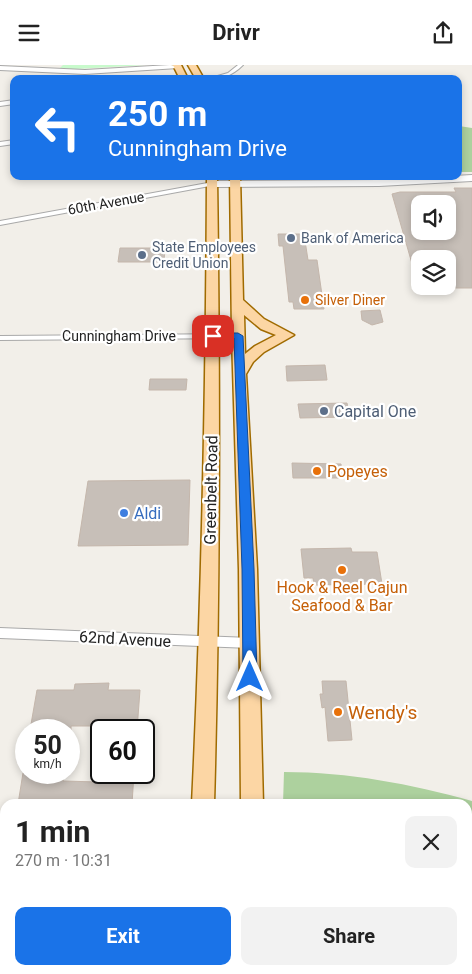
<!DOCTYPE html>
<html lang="en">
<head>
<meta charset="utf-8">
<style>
	:root { --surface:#fff; --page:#f2f2f2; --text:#222; --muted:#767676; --accent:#1a73e8 }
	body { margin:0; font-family:Roboto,sans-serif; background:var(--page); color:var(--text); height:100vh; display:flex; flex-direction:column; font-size:19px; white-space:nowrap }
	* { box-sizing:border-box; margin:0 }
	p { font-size:16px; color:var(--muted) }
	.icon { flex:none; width:28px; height:28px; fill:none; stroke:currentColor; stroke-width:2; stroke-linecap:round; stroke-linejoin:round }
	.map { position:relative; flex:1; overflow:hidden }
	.sheet { position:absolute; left:0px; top:734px; width:472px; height:176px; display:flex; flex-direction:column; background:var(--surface); border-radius:15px 15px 0 0; box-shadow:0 2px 8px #0003 }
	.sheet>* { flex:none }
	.top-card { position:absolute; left:10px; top:10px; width:452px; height:105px; border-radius:10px; box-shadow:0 2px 8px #0003; background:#1a73e8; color:#fff; overflow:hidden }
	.controls { position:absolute; left:411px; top:130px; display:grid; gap:10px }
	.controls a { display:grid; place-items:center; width:45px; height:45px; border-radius:10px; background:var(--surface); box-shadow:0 2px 8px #0003; font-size:25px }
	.speed { position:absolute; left:15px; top:654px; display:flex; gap:10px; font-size:25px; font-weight:700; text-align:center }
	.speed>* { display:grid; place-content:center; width:65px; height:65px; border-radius:50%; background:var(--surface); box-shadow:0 2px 8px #0003; line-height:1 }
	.speed small { font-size:12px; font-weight:400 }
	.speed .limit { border:2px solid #111; border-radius:8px; background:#fff; color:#111 }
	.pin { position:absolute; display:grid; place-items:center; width:42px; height:42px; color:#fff; margin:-21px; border-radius:10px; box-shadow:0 2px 8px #0006 }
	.me { position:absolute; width:55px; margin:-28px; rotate:0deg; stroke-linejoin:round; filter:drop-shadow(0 0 4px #0008) }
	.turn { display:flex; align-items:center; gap:18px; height:105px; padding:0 15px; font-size:22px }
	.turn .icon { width:65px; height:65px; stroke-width:2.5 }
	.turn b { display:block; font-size:35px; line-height:42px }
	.round { display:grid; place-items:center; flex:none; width:52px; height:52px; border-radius:10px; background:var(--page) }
	.headline { display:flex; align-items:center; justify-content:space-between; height:85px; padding:0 15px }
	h1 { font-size:30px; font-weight:700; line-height:38px }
	.action { display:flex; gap:10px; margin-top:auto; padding:10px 15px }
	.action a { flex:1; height:58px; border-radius:10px; background:var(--accent); color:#fff; font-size:20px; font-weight:700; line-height:58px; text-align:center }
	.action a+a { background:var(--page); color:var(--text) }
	header { display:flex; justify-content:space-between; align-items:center; height:65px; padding:0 15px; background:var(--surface); font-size:22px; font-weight:700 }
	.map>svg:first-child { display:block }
</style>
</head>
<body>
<header><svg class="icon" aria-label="menu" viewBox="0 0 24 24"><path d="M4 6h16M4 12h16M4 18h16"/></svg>Drivr<svg class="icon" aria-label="share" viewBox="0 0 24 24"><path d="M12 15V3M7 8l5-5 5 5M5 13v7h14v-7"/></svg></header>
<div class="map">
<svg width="472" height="909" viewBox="0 0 472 909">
	<rect width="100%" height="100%" fill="#f2efe9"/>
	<g fill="#add19e">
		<path d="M459 61 472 63V107H459Z"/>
		<path d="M284 707C349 707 410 719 472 736V819L468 818V739H283Z"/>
	</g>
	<path fill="#c8facc" d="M63 0H145L58 5Z"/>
	<g fill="#c7bfb8" stroke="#c4b6ab" fill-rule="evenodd">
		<path d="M454 123H472V223H448V194H420V216H417L392 129 400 127H456ZM420 139H448V166H420Z"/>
		<path d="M278 169H304L308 195H317L324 244H294L293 237H289L283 181H279Z"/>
		<path d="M120 183H165L164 197H118Z"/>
		<path d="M380 245 383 257 372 260 362 255 361 246Z"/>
		<path d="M325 300 327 315 287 316 286 301Z"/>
		<path d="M150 314H187L186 325H149Z"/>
		<path d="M347 338 350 352 300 353 298 339Z"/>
		<path d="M292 398 341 399 343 413H293Z"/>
		<path d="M190 415 188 480 78 481 88 416Z"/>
		<path d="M351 483 352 487H377L382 519 314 520 313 513H304L301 484Z"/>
		<path d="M322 616H346L352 675 328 676 325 642 322 643 320 629H323Z"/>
		<path d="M109 618 108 625H140L137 665H103V661H71V665H30L37 625H74L75 619Z"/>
		<path d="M23 708H64L63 716 98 717 99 708H134L132 739H18Z"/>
	</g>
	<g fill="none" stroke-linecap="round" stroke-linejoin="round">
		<defs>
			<g id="minor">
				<path d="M170 0 181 1 178 3 85 9 0 5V1L85 5Z"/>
				<path d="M238 0H243C232 11 222 14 207 14L228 8Z"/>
				<path d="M14 35V39L0 41V37Z"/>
				<path d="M14 75V79L0 81V77Z"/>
				<path d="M213 117 215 118V120L0 160V156Z"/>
				<path d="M238 269H241V273L0 275V271Z"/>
				<path d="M0 563 250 573 254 575 256 578 254 581 250 583 0 573Z"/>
			</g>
			<path id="tertiary" d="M472 110V116L379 121 213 122 209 119 213 116 379 115Z"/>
			<g id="primary">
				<path d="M173 0H181L188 14H180Z"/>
				<path d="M188 0H196L204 14H196Z"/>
				<path d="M207 111H217C220 320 220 530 214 739H192C202 530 206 321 207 111Z"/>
				<path d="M230 111H240L243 235 264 254 294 270 264 287 253 297 246 309 257 504 263 739H241L239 504 232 271ZM244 250 261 264 276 270 255 281 245 289Z"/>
				<path d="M185 905H209L208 909H184Z"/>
				<rect x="242" y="905" width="24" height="4"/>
			</g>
		</defs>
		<use href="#minor" stroke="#a9a9a9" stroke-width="2"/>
		<use href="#tertiary" stroke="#a9a9a9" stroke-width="2"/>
		<use href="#primary" stroke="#a06b00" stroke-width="3"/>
		<use href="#minor" fill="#fff" fill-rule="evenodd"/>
		<use href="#tertiary" fill="#fff" fill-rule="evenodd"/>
		<use href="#primary" fill="#fcd6a4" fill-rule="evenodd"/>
	</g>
	<path fill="#1a73e8" stroke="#114b97" d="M213 268H238L243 271 254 504 257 612 255 616H245L243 612 242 504 234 273H210L209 271Z"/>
	<g fill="#5c6f8a" stroke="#fff" stroke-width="2">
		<circle cx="291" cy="173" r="5"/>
		<circle cx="142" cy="190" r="5"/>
		<circle cx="324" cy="346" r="5"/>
	</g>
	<g fill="#e8710a" stroke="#fff" stroke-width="2">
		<circle cx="305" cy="235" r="5"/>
		<circle cx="317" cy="406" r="5"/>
		<circle cx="342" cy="505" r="5"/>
		<circle cx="338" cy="647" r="5"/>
	</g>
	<circle fill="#3f7fe0" stroke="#fff" stroke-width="2" cx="124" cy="448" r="5"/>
	<g text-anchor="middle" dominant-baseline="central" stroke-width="4.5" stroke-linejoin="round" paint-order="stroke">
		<g font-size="14" fill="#222" stroke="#fff">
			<text transform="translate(106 138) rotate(-10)">60th Avenue</text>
			<text x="119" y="271">Cunningham Drive</text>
		</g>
		<g font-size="14" fill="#4e5e75" stroke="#fff" text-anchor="start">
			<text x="301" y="173">Bank of America</text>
			<text x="152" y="182">State Employees<tspan x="152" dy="16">Credit Union</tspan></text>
		</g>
		<g font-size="14" fill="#c56008" stroke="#fff" text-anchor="start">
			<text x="315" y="235">Silver Diner</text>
		</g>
		<g font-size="16" fill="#4e5e75" stroke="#fff" text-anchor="start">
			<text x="334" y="346">Capital One</text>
		</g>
		<g font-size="16" fill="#c56008" stroke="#fff" text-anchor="start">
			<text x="327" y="406">Popeyes</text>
			<text x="342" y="522" text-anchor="middle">Hook &amp; Reel Cajun<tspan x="342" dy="18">Seafood &amp; Bar</tspan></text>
		</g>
		<g font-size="16" fill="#222" stroke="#fff">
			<text transform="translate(211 425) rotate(-89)">Greenbelt Road</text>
			<text transform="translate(125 574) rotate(3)">62nd Avenue</text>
		</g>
		<g font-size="16" fill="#366cbe" stroke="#fff" text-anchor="start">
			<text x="134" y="448">Aldi</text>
		</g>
		<g font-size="19" fill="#c56008" stroke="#fff" text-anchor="start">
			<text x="348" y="647">Wendy's</text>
		</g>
	</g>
</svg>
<div class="controls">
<a><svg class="icon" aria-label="sound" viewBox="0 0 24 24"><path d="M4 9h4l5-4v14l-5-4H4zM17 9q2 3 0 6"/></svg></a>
<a><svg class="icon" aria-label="layers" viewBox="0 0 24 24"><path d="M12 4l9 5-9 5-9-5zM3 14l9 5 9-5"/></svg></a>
</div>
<div class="speed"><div>50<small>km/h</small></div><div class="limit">60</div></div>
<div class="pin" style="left:213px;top:271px;background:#d93025"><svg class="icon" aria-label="arrive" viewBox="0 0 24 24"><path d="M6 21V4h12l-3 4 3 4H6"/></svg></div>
<svg class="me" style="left:250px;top:612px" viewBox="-20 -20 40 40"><path d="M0-17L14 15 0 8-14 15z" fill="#1a73e8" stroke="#fff" stroke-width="4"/></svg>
<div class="top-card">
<div class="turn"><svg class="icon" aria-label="left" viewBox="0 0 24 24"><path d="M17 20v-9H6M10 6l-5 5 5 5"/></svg><div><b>250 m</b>Cunningham Drive</div></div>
</div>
<section class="sheet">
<div class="headline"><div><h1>1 min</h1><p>270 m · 10:31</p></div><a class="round"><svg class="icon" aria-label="close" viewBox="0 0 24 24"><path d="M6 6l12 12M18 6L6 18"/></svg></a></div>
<div class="action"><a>Exit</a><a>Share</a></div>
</section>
</div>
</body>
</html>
